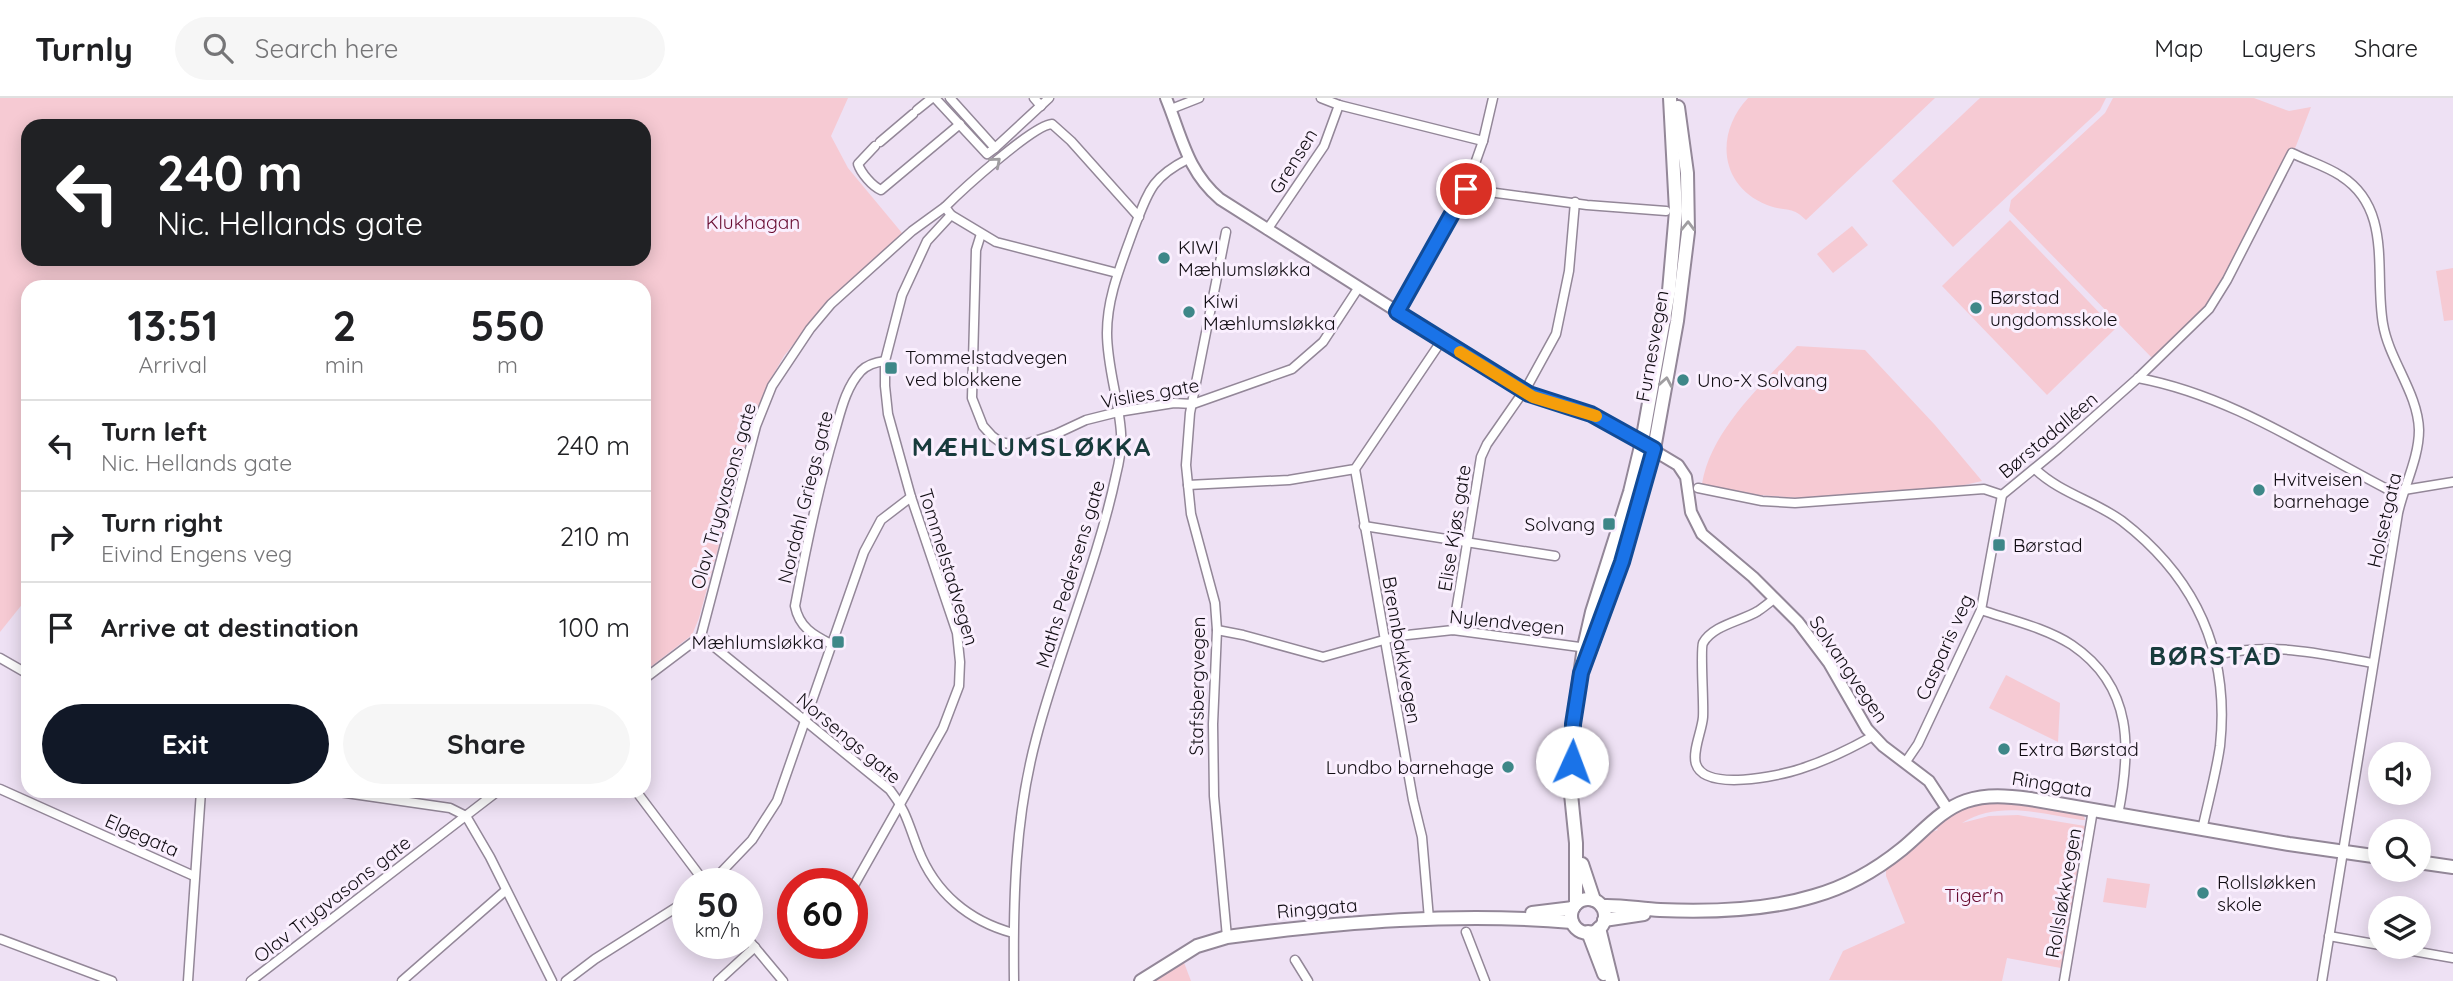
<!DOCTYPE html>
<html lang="en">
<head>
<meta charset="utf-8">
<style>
	:root { --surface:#fff; --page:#f6f6f6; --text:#202124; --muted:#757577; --line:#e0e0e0; --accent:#111827 }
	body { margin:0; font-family:Quicksand,sans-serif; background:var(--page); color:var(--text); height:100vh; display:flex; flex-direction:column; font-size:26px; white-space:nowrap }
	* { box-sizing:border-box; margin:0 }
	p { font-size:23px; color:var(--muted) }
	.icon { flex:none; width:38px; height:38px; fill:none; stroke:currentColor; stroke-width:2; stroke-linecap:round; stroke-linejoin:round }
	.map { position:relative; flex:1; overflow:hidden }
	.sheet { position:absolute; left:21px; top:182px; width:630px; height:518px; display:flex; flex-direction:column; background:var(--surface); border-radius:21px; box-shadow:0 4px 18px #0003 }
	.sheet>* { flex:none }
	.hud { position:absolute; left:21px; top:21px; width:630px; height:147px; border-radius:21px; box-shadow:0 4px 18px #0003; background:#202124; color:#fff; overflow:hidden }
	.buttons { position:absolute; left:2368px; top:644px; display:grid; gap:14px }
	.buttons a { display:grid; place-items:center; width:63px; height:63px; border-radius:50%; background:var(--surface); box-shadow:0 4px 18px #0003; font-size:35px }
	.speed { position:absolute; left:672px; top:770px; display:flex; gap:14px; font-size:35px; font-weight:700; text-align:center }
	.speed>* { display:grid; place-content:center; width:91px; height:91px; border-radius:50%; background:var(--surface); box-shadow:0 4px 18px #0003; line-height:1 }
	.speed small { font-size:18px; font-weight:400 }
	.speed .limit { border:10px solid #d22; background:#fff; color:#111 }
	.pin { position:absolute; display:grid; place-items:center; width:60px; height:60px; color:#fff; margin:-30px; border:4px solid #fff; border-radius:50%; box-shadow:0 2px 7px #0007 }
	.me { position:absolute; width:77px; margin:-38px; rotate:2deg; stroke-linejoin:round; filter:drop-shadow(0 0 5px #0008) }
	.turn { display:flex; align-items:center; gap:24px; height:147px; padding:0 21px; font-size:32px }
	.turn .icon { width:91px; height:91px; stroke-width:2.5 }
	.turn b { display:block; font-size:49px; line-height:60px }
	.eta { display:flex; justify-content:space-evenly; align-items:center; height:119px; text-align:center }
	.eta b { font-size:42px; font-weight:700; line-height:49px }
	.primary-button { display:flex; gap:14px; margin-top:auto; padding:14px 21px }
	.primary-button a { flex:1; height:80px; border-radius:42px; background:var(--accent); color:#fff; font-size:28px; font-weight:700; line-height:80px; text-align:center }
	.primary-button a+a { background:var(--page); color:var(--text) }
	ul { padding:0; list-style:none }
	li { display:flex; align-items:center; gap:21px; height:91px; padding:0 21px; border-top:2px solid var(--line) }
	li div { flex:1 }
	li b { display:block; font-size:26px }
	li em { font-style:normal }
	header { display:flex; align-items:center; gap:42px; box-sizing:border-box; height:98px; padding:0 35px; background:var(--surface); border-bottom:2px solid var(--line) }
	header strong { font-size:33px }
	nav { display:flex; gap:38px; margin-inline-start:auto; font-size:24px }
	.search { width:490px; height:63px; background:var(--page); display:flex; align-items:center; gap:18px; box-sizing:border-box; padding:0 24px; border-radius:38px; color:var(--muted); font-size:26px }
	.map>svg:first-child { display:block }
</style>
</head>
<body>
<header>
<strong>Turnly</strong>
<div class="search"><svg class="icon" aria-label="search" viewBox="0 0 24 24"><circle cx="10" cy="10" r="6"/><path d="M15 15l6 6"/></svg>Search here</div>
<nav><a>Map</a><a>Layers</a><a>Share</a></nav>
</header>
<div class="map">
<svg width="2453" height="883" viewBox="0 0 2453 883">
	<rect width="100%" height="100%" fill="#eee1f4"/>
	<g fill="#f6cad3" fill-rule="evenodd">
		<path d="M0 0H848L831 38 848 70 902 135 831 200 784 258 769 284 752 326 699 520 692 537 644 574V189H28V504H24L0 534ZM28 28H644V161H28Z"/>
		<path d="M1748 0H1935L1806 122C1792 107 1784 114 1767 107 1719 88 1715 35 1748 0Z"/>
		<path d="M1980 0H2106L2100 12 1953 149 1892 83Z"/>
		<path d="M2113 0H2254L2289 13 2311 9 2296 48 2207 207 2152 260 2009 113 2011 102 2105 15Z"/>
		<path d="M2010 122 2115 231 2047 297 1942 188Z"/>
		<path d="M1852 128 1868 147 1833 175 1817 156Z"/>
		<path d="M2453 170V222L2444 223 2436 173Z"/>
		<path d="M1797 248 1865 252 1935 327 1982 383 1960 388 1801 400 1758 397 1702 386C1711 332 1762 287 1797 248Z"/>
		<path d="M2006 577 2060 605 2058 644 1989 610Z"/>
		<path d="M2000 702 2059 711 2084 718 2085 722H2082C2042 716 1999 702 1962 725L1989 718 2018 717 2085 728 2061 870 2007 860 2002 883 1829 882 1843 853 1905 825 1886 778V771L1930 734 1938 732 1934 728C1955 712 1973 705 2000 702Z"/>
		<path d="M2107 780 2150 786 2146 810 2103 804Z"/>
		<path d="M1183 862 1191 883H1150Z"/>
	</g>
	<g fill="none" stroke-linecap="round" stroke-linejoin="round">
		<defs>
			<g id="minor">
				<path d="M935 0 987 56 995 50"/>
				<path d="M950 0 995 50 1049 0"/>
				<path d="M1034 0 1041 8"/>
				<path d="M1321 0 1339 7 1483 43"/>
				<path d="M1171 11 1199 0"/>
				<path d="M917 12 932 0"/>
				<path d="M880 44 913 16"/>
				<path d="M875 48 858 66C861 75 872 88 881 92L960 26"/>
				<path d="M1466 91 1587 107 1666 113"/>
				<path d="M945 109C961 93 1033 27 1052 26L1071 43 1139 119"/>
				<path d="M1267 132 1324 48 1339 7"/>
				<path d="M1226 134 1190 315 1186 367 1191 416 1215 505 1217 532 1213 626 1214 698 1227 839"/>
				<path d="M981 136 976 152 972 300 983 328 992 338 1000 344 1020 348 1056 336 1086 322 1118 314 1174 305 1193 306 1292 271 1323 244 1359 189"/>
				<path d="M1397 214 1466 91 1483 43 1493 0"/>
				<path d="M2138 280C2229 297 2306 349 2387 391L2404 392 2453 384"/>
				<path d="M1355 371 1413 702 1422 739 1429 821"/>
				<path d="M2035 371C2060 395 2095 403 2122 423 2196 480 2230 555 2220 648 2216 676 2208 704 2202 732"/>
				<path d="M1188 387 1289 382 1355 371 1442 242"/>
				<path d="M1698 390 1762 403 1795 405 1984 391 2002 397"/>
				<path d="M2002 397 2058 351 2138 280 2209 211 2227 182 2292 55C2308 63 2326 68 2341 78 2393 111 2374 175 2383 226 2389 262 2418 295 2419 332 2419 360 2404 388 2398 415L2322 883"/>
				<path d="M1364 428 1555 458"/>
				<path d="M1775 500C1770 504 1764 509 1758 513 1742 523 1713 527 1703 545 1700 551 1704 605 1703 619 1702 633 1692 653 1696 666 1705 694 1779 678 1800 671 1825 663 1850 651 1873 638"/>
				<path d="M1981 512C2011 522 2046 530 2072 547 2134 589 2131 652 2118 717"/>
				<path d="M1217 532 1243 537 1323 559 1398 538 1453 532 1587 550"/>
				<path d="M1453 532 1481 359 1487 346 1528 287 1556 236 1569 173 1575 104"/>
				<path d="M701 538 890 692C906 712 909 728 918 751 935 795 969 823 1013 835"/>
				<path d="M831 546C813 537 799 529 795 508 806 449 818 390 835 333 841 312 846 289 861 273 868 266 876 264 885 263"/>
				<path d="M2216 557C2274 544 2315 555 2373 565"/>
				<path d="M0 560 28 576"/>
				<path d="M644 581 701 538 756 328 772 288 810 231 831 206 912 133 945 109 951 117"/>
				<path d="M1905 665 1918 646 1981 512 2002 397"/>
				<path d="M0 691 194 778"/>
				<path d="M332 693 450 710 466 718 490 759 552 883"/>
				<path d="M636 693 706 786"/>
				<path d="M710 786 752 742 777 703 864 454 881 422 911 399"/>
				<path d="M852 791 943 630 959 588 960 564 957 535 911 399 888 316 885 288V263L902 197 927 143 951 117 996 144 1117 175"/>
				<path d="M1466 834 1485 883"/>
				<path d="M2329 838 2380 847"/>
				<path d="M747 840 783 883"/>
				<path d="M0 841 112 883"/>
				<path d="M2390 849 2453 860"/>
				<path d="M1295 862 1308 883"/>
				<path d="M188 883 201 693"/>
				<path d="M251 883 498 693"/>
				<path d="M402 883 505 793"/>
				<path d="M566 883 595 861 688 802"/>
				<path d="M718 883 755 849"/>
				<path d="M1014 883C1013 802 1015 720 1036 641 1059 552 1097 467 1116 377 1119 365 1122 348 1121 335 1119 302 1107 269 1107 235 1107 199 1121 167 1133 133 1148 95 1150 80 1188 61"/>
				<path d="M2064 883 2093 712"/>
			</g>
			<path id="secondary" d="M1166 0C1182 39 1187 73 1220 101L1524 294 1542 301 1591 315 1678 367 1686 379 1691 414 1702 436 1753 479 1798 524 1829 565 1867 631 1883 648 1929 683 1948 712"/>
			<g id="primary">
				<path d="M1590 552 1622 464 1654 351 1677 223 1688 134 1687 75 1678 9"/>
				<path d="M2418 764 2453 769"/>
				<path d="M1582 766 1594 802"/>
				<circle cx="1588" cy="818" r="17"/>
				<path d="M1576 806V745L1571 696 1573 626 1584 549 1592 514 1630 394 1642 344 1669 193 1676 113 1670 0"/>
				<path d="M1602 808C1621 807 1640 811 1660 812 1708 814 1768 812 1814 798 1846 789 1876 772 1902 751 1923 734 1940 712 1966 703 1987 696 2008 698 2030 701L2289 746 2380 759"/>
				<path d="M1532 815 1573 810"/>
				<path d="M1604 822 1644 816"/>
				<path d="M1599 830 1612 883"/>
				<path d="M1588 834 1604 876"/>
				<path d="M1141 883 1197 848 1227 839C1341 824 1458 814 1572 824"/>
			</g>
		</defs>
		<use href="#minor" stroke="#938798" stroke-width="11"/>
		<use href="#secondary" stroke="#938798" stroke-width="14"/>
		<use href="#primary" stroke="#938798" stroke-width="16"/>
		<use href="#minor" stroke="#fff" stroke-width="8"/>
		<use href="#secondary" stroke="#fff" stroke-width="10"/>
		<use href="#primary" stroke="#fff" stroke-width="12"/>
	</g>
	<defs><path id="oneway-chevron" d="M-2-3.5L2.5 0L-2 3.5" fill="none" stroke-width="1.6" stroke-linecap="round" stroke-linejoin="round" transform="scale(1.75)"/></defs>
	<g stroke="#a09ea1">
		<use href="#oneway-chevron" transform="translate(996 64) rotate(-41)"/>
		<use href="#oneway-chevron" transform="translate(1688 128) rotate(-89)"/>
		<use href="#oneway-chevron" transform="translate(1666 284) rotate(-80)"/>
	</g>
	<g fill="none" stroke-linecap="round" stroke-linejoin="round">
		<defs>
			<path id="route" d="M1466 91 1397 214 1529 296 1591 316 1654 351 1622 464 1581 575 1573 626 1572 664"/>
		</defs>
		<use href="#route" stroke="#114b97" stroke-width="18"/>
		<use href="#route" stroke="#1a73e8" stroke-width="12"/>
		<path stroke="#f59e0b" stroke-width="12" d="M1460 254 1533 299 1596 318"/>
	</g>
	<g fill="#3e8788" stroke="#faeffe" stroke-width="2.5">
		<circle cx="1164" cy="160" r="7"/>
		<circle cx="1976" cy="210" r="7"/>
		<circle cx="1189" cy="214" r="7"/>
		<rect x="884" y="263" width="14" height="14" rx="3.5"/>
		<circle cx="1683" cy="282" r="7"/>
		<circle cx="2259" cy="392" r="7"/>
		<rect x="1602" y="419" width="14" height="14" rx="3.5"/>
		<rect x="1992" y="440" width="14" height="14" rx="3.5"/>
		<rect x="831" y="537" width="14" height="14" rx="3.5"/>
		<circle cx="2004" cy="651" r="7"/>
		<circle cx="1508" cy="669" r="7"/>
		<circle cx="2203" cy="795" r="7"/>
	</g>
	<g text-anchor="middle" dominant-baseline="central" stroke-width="6" stroke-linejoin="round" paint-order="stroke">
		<g font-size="19" fill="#110d13" stroke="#faeffe">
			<text transform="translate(1293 63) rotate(-58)">Grensen</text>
			<text transform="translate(1652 248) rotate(-80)">Furnesvegen</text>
			<text transform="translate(1150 295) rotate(-10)">Vislies gate</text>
			<text transform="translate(2048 337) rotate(-40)">Børstadalléen</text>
			<text transform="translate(723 398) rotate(-74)">Olav Trygvasons gate</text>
			<text transform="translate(805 399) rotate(-76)">Nordahl Griegs gate</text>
			<text transform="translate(2384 422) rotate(-77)">Holsetgata</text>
			<text transform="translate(1454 430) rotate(-81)">Elise Kjøs gate</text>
			<text transform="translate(949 469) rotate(73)">Tommelstadvegen</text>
			<text transform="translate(1070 476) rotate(-73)">Maths Pedersens gate</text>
			<text transform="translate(1507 524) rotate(6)">Nylendvegen</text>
			<text transform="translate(1944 549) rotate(-66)">Casparis veg</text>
			<text transform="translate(1402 552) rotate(80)">Brennbakkvegen</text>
			<text transform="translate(1849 571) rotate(56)">Solvangvegen</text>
			<text transform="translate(1197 588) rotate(-89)">Stafsbergvegen</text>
			<text transform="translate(849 640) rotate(40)">Norsengs gate</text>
			<text transform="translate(2052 686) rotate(9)">Ringgata</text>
			<text transform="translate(142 737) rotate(24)">Elgegata</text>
			<text transform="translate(2063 795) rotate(-80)">Rollsløkkvegen</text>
			<text transform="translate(332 801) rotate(-38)">Olav Trygvasons gate</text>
			<text transform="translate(1317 810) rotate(-5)">Ringgata</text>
		</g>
		<g font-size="19" fill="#690c31" stroke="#faeffe">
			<text x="753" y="124">Klukhagan</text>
			<text x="1974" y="797">Tiger'n</text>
		</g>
		<g font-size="19" fill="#110d13" stroke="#faeffe" text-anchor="start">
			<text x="1178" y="149">KIWI<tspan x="1178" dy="22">Mæhlumsløkka</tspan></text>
			<text x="1990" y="199">Børstad<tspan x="1990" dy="22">ungdomsskole</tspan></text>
			<text x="1203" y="203">Kiwi<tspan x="1203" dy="22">Mæhlumsløkka</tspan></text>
			<text x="905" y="259">Tommelstadvegen<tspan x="905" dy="22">ved blokkene</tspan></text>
			<text x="1697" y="282">Uno-X Solvang</text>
			<text x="2273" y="381">Hvitveisen<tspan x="2273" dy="22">barnehage</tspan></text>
			<text x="1595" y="426" text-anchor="end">Solvang</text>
			<text x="2013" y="447">Børstad</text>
			<text x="824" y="544" text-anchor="end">Mæhlumsløkka</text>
			<text x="2018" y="651">Extra Børstad</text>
			<text x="1494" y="669" text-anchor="end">Lundbo barnehage</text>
			<text x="2217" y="784">Rollsløkken<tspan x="2217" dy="22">skole</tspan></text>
		</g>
		<g font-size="26" font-weight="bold" letter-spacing="2" fill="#183b3c" stroke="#faeffe">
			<text x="1032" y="348">MÆHLUMSLØKKA</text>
			<text x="2216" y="557">BØRSTAD</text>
		</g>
	</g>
</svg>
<div class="buttons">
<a><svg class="icon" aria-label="sound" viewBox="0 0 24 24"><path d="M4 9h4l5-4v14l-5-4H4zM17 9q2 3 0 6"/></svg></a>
<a><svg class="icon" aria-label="search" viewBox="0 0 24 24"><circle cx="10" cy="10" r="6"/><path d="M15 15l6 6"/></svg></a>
<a><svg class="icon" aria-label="layers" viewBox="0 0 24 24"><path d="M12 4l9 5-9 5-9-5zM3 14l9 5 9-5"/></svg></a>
</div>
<div class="speed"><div>50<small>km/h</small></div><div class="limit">60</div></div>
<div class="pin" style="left:1466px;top:91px;background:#d93025"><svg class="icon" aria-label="arrive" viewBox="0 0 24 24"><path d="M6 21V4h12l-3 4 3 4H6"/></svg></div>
<svg class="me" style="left:1572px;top:664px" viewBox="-20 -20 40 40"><circle r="19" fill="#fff"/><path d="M0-13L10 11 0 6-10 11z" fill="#1a73e8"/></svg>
<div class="hud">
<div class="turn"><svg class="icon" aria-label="left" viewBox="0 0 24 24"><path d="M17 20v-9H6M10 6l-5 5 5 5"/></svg><div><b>240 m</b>Nic. Hellands gate</div></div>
</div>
<section class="sheet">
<div class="eta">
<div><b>13:51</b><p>Arrival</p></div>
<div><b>2</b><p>min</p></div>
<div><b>550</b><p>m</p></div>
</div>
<ul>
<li><svg class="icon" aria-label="left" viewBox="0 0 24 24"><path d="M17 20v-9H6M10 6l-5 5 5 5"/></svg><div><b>Turn left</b><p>Nic. Hellands gate</p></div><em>240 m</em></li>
<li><svg class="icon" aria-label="right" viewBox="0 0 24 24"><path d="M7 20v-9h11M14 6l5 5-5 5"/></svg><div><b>Turn right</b><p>Eivind Engens veg</p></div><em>210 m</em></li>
<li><svg class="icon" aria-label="arrive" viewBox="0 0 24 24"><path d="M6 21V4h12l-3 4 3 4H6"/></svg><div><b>Arrive at destination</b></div><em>100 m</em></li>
</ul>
<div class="primary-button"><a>Exit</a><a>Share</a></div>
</section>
</div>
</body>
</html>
